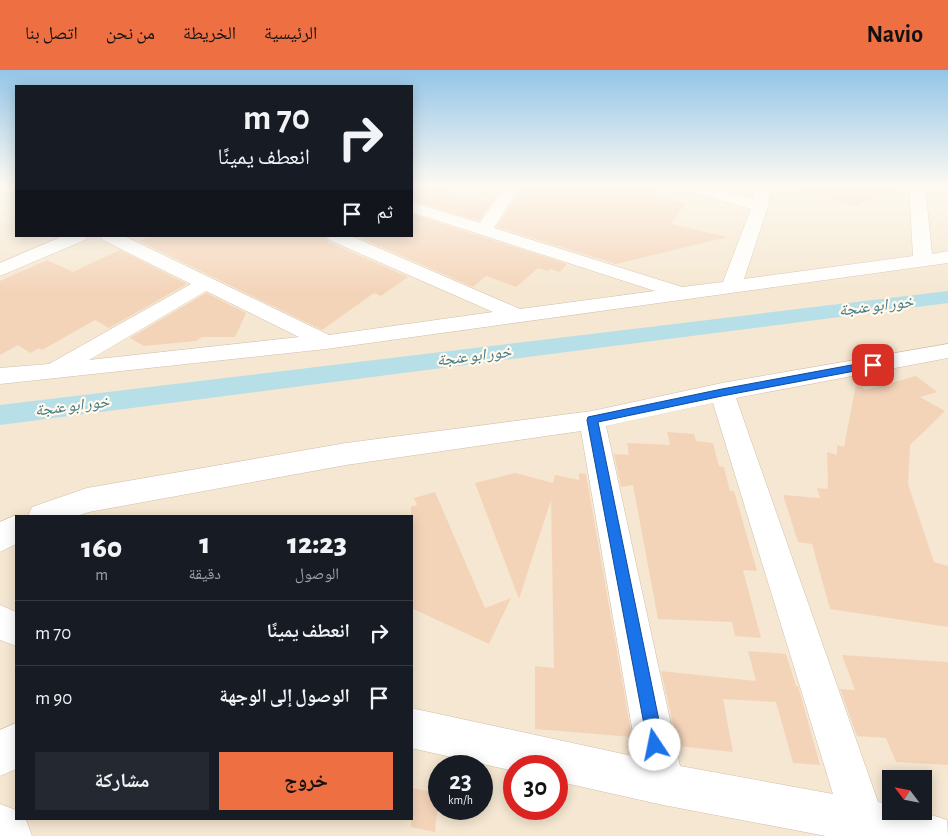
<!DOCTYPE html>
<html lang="ar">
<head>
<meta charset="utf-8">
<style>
	:root { --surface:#171b24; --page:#242831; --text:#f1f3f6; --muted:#9ea1a6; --line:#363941; --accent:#ee7042 }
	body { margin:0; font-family:"Alegreya Sans","Noto Naskh Arabic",sans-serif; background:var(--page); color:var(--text); direction:rtl; height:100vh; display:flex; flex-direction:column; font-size:19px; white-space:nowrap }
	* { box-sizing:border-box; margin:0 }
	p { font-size:16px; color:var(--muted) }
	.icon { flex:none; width:28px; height:28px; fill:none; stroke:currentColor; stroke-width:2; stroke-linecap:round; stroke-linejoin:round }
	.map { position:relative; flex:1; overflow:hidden; direction:ltr }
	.sheet { position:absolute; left:15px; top:445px; width:398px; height:305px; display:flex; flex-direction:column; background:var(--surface); border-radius:0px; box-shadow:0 2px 12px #0003; direction:rtl }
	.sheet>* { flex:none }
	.hud { position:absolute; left:15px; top:15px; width:398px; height:152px; border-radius:0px; box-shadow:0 2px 12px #0003; direction:rtl; background:#171b24; color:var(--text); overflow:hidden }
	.needle { width:32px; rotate:302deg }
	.fabs { position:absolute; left:882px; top:700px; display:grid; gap:10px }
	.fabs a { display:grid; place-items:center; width:50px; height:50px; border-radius:0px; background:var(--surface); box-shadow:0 2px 12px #0003; font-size:25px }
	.speed { position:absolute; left:428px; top:685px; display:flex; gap:10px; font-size:25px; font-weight:700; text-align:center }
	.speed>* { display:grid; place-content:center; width:65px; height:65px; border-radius:50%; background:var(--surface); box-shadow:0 2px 12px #0003; line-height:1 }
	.speed small { font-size:12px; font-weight:400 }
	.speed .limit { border:8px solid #d22; background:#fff; color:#111 }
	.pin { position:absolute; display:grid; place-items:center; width:42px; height:42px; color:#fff; margin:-21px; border-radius:10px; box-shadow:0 2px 8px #0006 }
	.me { position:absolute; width:55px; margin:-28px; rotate:349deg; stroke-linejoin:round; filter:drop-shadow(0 0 4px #0008) }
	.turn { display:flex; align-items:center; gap:18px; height:105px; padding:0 20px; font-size:22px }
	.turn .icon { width:65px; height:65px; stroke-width:2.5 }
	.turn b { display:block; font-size:35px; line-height:42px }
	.then { display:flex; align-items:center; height:48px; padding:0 20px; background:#0003; gap:10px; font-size:19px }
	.eta { display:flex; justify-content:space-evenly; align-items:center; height:85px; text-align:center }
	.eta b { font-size:30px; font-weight:800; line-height:35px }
	.button { display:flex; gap:10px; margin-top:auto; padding:10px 20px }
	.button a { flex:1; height:58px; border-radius:0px; background:var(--accent); color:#111; font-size:20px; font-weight:800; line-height:58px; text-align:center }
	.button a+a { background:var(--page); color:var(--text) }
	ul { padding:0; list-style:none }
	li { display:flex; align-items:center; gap:15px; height:65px; padding:0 20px; border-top:1px solid var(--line) }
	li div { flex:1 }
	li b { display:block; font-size:19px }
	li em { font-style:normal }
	header { display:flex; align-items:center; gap:30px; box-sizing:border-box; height:70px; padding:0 25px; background:var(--accent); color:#111 }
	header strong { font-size:24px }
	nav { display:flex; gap:28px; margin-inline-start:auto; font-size:18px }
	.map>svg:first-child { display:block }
</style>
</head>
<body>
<header>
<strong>Navio</strong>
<nav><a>الرئيسية</a><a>الخريطة</a><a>من نحن</a><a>اتصل بنا</a></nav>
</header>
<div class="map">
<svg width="948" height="766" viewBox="0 0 948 766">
	<rect width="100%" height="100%" fill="#fdf4e3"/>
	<path fill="#f5e7d1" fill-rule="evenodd" d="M0 115H16V166H411V115H948V766H0ZM16 446H411V749H16ZM439 696H481V739H439ZM514 696H556V739H514ZM891 709H924V741H891Z"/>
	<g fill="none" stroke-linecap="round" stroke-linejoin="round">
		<path fill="#b7dfe8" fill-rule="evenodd" d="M948 221V233L0 355V335Z"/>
	</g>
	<g fill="#f4d4b9">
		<path d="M411 115H458L448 124 491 132 479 151 411 130Z"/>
		<path d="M528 115H659L651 126 685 133 671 154 728 167 616 194 497 157 512 133Z"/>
		<path d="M804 115H907L857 136 803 122Z"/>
		<path d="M411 144 567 194 560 202 550 199 548 201 538 198 516 217 486 206 473 217 356 166H411Z"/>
		<path d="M150 166H324L328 172 408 207 381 226 374 223 322 260 139 171Z"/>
		<path d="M120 180 187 214 109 258 95 250 42 280 39 278 30 283 18 275 0 285V211L47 190 73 202Z"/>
		<path d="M206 223 246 243 235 267H202L196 271 144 276 130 268Z"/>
		<path d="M916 306 937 322 920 327 945 341 910 375 908 414 934 492 948 496V557L830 539 812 474 798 472 783 425 820 428 817 418 828 419 827 382 837 385V375L844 377 856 314 866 320Z"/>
		<path d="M667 362 694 364 696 371 713 373 719 396 724 397 730 421H734L757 501 743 500 761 568 735 566 732 552 658 549 633 415 621 417 614 384 629 385 627 373 670 375Z"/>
		<path d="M515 403 553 413 555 405 579 410V403L586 404 632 667 535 659V596L554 598 551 430 519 529 475 413Z"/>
		<path d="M435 422 485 538 511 528 489 574 411 538V437L417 435 414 428Z"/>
		<path d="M748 581 786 584 796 616H798L820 695 793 693 776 632 723 629 733 682 678 676 661 601 756 611Z"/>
		<path d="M842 585 948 592V695L896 692 886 668 857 666 840 619 855 620Z"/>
		<path d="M411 718 439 723 435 762 411 757Z"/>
	</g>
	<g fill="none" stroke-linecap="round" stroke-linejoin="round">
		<defs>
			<g id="minor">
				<path d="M0 115H16V121L9 123 0 120Z"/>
				<path d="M508 115H524L510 132 494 158 682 217 723 212 751 139 677 118 675 115H700L753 129 755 115H771L768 136 744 209 913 186 909 115H925L932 184 948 181V193L326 279 0 314V298L49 294 191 214 103 170 100 166H124L329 265 493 242 329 170 326 166H351L520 239 655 221 411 142V132L480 153 497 127ZM206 221 299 267 89 290Z"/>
				<path d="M63 166H88L85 170 0 206V193Z"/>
				<path d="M948 274V288L736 328 878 732 891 735V741H919L947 750 948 766H826L663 735 556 711V696H514V701L411 678V638L637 687 581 361 346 395 89 442 77 446H28L32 437 87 418 346 373 592 341 722 313ZM713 333 833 724 680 696 606 356Z"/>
				<path d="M16 445 20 446H16V474L0 482V452Z"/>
				<path d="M0 535 16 542V576L0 570Z"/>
				<path d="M16 653V699L0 706V660Z"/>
				<path d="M0 734 16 740V749L26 750 32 766H0Z"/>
			</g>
		</defs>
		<use href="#minor" stroke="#d1bfac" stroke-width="1"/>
		<use href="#minor" fill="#fff" fill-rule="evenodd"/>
	</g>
	<linearGradient id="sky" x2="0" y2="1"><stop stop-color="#94c5e8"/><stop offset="0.52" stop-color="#fefaf2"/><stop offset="1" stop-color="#fefaf2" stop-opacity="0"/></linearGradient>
	<rect width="948" height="222" fill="url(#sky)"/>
	<path fill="#1a73e8" stroke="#114b97" d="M873 291 876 292V297L722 326 598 352 664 675 661 681 655 684 649 681 587 350 588 347 722 319Z"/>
	<g text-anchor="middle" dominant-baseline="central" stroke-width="4.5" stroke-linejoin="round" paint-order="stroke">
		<g font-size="16" font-style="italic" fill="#3d7685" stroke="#fff8eb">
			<text transform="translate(876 236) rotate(-7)">خور ابو عنجة</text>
			<text transform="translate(474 286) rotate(-7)">خور ابو عنجة</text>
			<text transform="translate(72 336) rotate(-7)">خور ابو عنجة</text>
		</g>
	</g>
</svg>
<div class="fabs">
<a><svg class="needle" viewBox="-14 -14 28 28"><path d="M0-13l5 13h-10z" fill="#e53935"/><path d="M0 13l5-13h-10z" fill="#9ea1a6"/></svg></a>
</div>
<div class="speed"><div>23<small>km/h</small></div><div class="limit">30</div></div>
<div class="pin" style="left:873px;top:295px;background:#d93025"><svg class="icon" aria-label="arrive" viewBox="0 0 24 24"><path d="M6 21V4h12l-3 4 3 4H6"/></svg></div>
<svg class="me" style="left:655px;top:675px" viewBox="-20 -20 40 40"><circle r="19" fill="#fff"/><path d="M0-13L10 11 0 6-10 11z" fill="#1a73e8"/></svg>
<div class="hud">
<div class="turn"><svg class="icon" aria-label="right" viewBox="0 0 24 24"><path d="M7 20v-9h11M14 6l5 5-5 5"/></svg><div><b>70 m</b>انعطف يمينًا</div></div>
<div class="then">ثم<svg class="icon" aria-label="arrive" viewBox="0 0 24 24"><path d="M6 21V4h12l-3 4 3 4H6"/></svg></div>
</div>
<section class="sheet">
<div class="eta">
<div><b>12:23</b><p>الوصول</p></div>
<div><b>1</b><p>دقيقة</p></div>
<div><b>160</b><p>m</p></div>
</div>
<ul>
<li><svg class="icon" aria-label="right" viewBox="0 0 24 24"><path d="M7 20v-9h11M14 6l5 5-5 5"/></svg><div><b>انعطف يمينًا</b></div><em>70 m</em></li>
<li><svg class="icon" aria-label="arrive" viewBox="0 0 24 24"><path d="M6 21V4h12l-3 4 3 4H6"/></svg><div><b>الوصول إلى الوجهة</b></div><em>90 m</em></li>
</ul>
<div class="button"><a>خروج</a><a>مشاركة</a></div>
</section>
</div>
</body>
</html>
